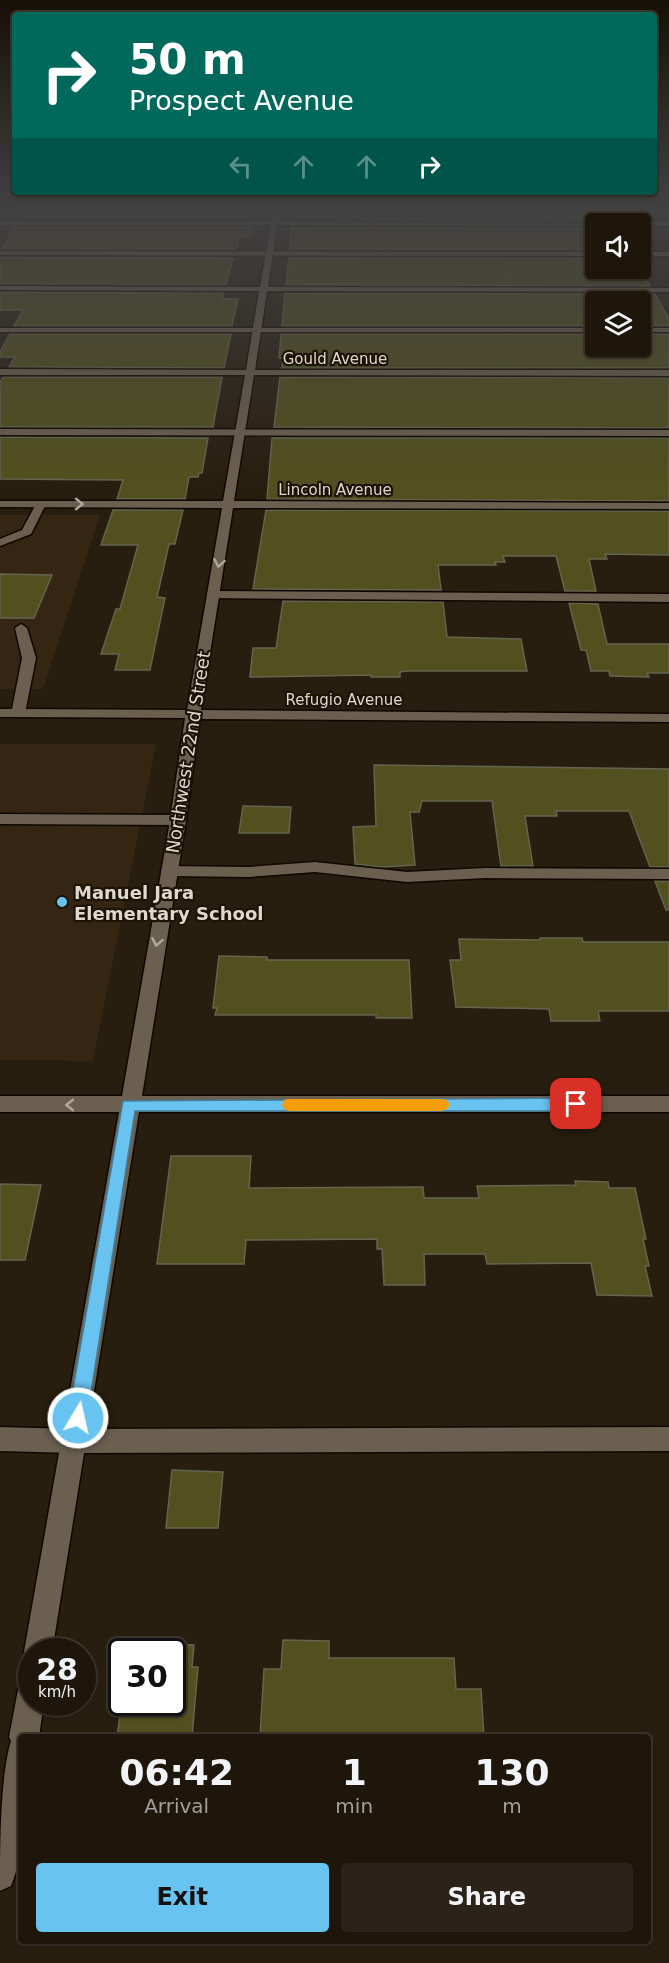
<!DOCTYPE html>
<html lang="en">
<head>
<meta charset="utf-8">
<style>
	:root { --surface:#1e160b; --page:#2b2319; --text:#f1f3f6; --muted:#a19f9d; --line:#3c352c; --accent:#69c3f1 }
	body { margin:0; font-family:"DejaVu Sans",sans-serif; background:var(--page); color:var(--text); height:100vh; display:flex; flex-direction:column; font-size:22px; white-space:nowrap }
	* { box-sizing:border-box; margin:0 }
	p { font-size:20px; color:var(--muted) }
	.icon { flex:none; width:33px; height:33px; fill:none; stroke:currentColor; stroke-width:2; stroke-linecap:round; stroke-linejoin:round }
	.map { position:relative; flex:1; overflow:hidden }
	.sheet { position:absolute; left:18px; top:1734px; width:633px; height:210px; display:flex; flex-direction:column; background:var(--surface); border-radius:6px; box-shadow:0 2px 4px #0004,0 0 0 2px var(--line) }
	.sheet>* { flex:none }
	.top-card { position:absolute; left:12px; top:12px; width:645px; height:183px; border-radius:6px; box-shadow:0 2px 4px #0004,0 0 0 2px var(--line); background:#00695c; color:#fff; overflow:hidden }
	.fabs { position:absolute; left:585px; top:213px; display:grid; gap:12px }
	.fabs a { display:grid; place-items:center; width:66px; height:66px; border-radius:6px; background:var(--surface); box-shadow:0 2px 4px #0004,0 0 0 2px var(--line); font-size:30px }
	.speed { position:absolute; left:18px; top:1638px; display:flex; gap:12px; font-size:30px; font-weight:700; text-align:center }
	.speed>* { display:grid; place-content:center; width:78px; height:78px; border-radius:50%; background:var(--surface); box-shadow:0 2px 4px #0004,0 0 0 2px var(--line); line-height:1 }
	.speed small { font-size:15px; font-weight:400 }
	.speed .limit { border:3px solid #111; border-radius:9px; background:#fff; color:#111 }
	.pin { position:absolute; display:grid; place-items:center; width:51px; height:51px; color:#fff; margin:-26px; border-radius:12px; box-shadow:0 3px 9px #0006 }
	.me { position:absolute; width:66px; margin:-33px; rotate:9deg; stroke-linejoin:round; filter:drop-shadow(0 0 4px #0008) }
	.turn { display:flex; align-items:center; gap:21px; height:126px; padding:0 18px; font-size:27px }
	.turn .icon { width:78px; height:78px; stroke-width:2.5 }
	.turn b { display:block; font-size:42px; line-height:51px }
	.lanes { display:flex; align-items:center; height:57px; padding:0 18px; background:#0003; justify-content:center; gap:30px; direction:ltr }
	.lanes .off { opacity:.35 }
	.eta { display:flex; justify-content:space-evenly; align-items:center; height:102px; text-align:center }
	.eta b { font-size:36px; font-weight:600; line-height:42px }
	.action { display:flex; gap:12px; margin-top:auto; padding:12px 18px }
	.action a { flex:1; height:69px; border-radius:6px; background:var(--accent); color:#111; font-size:24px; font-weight:600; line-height:69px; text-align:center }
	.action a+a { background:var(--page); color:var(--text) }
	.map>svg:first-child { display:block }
</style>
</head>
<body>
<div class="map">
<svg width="669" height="1963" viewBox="0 0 669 1963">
	<rect width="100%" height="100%" fill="#281e0f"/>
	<g fill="#342612">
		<path d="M0 515H100L43 689H0Z"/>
		<path d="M0 744H156L93 1061 0 1060Z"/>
	</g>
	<g fill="#52501e" stroke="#646451" stroke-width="1.5">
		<path d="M34 208H173L255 210 253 219H20L27 210Z"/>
		<path d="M297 208 633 210 640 220 635 224H601L292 219 293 209Z"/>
		<path d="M14 227H252L250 237 239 236 236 249H2Z"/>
		<path d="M291 227 596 228V250L290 249Z"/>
		<path d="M0 257 233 258 226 285 0 284Z"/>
		<path d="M289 258H596V268L640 267 650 286 286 285Z"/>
		<path d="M0 292 224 293 222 299H238L232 326H14L23 310H0Z"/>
		<path d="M285 293 655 294 669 319V326H640V302H596V326H282Z"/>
		<path d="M10 334H231L224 368 9 367 15 357H0V352Z"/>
		<path d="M281 334H596V346H640V334H669V368H282L283 358H279Z"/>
		<path d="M3 377H222L213 427H0V383Z"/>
		<path d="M280 377 669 378V428L274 427Z"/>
		<path d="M0 437 208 438 202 473H199L198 477H189L185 499H117L123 480 0 479Z"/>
		<path d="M272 438H669V501L267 499Z"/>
		<path d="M113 510H183L175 544H169L157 597 165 598 150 670H115L119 654H101L116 609H120L138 545H101Z"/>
		<path d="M266 510 669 511V555L605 554 607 559H589L596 591H565L556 556H503L505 562H495L496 565H438L441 590 253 589Z"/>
		<path d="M0 574 52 575 34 618H0Z"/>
		<path d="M283 601 443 602 447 637 521 639 527 671H407L400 672V677H371V675L250 677 253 648H276Z"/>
		<path d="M569 603 598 604 607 644H669V673H647L649 677 610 676 609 671H591L586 650H581Z"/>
		<path d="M374 765 669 769V867H650L629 811H556L557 816H525L533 866H501L492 801H422L419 812H410L415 865 381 867 355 864 353 827 376 826Z"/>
		<path d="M243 806 291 807 289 833H239Z"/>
		<path d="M655 881H669V910H666Z"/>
		<path d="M540 938H582L583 942H669V1011H598L600 1021H551L549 1009 456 1007 450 960H461L459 939 540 940Z"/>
		<path d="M219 956 267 957V960H409L412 1018H376V1015H215L217 1008H213Z"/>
		<path d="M171 1156H251L249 1188 423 1187 424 1198H479L477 1186 576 1185 575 1181 608 1182 609 1188H635L646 1239H643L649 1266H645L652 1296 597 1295 591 1263 487 1264 485 1254H424L425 1285H384L382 1249H377V1239L246 1240 244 1264H157Z"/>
		<path d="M0 1184 41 1185 25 1260H0Z"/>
		<path d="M172 1470 223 1472 218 1528H166Z"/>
		<path d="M283 1640 329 1641V1658H454L456 1689H481L484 1737H260L264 1669H281Z"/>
		<path d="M129 1643 194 1645 192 1667H198L192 1737H117L122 1701V1702H172V1652H128Z"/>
	</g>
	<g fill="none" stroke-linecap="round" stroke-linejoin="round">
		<defs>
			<g id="service">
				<path d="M0 251 596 252V256L0 255Z"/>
				<rect x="640" y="252" width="29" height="4"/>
				<rect x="0" y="328" width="596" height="4"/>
				<rect x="640" y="328" width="29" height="4"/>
				<path d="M0 429 669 430V436L0 435Z"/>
				<path d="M41 501 46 504 31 534 0 546V539L22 530 36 504Z"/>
				<path d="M214 591 669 594V602L210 598 208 595Z"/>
				<path d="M21 624 27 628 36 658 25 713 18 717H0V709H12L22 658 15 628Z"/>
				<path d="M0 814 178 815 186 820 178 825 0 824Z"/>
				<path d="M315 862 407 872 485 868 669 869V879L485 878 407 882 315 872 249 877 169 876 163 875 161 871 163 867 169 866 249 867Z"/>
				<path d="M0 1427 74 1429 669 1427V1451L74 1453 0 1451Z"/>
			</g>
			<g id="minor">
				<path d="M274 208H280L278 221 599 224H596V226L277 225 268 287 669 288V292L267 291 255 370H669V376L254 375 234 501 669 503V509L233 508 201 710 669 714V722L200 719 185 827 142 1096H669V1112H139L52 1652H32V1663L28 1662 24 1652 119 1112H0V1096H122L169 827 185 718 18 717 11 713 18 709 187 710 222 508 0 507V501H223L245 375H0V369L246 370 259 291 0 290V286L260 287 271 225H0V221H271Z"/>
				<path d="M640 222H669V226H640V224H637Z"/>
				<path d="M32 1676V1702H44L39 1737H21C21 1783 29 1844 11 1886L0 1891C0 1850 0 1776 11 1741L9 1737 18 1690 22 1680Z"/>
			</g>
		</defs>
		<use href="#service" stroke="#100700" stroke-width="3"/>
		<use href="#minor" stroke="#100700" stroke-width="3"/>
		<use href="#service" fill="#6b5f4f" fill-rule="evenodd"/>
		<use href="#minor" fill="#6b5f4f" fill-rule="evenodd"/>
	</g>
	<defs><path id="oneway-chevron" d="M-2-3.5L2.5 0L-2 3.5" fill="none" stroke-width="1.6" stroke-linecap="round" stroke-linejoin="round" transform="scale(1.5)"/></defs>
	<g stroke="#b1a89c">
		<use href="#oneway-chevron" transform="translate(79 504)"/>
		<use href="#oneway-chevron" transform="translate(219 563) rotate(100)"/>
		<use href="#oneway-chevron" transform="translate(157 942) rotate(100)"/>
		<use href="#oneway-chevron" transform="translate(70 1105) rotate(-180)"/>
	</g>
	<linearGradient id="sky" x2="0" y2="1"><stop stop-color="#161008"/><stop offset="0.43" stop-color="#424142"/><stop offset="1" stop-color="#424142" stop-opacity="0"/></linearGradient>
	<rect width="669" height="483" fill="url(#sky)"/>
	<path fill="#69c3f1" stroke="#447f9d" stroke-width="1.5" d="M576 1098 581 1100 583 1104 581 1109 576 1111H135L87 1418 84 1425 78 1428 71 1425 68 1418 123 1101Z"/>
	<path fill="#f59e0b" d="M289 1099H442L447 1100 450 1105 447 1109 442 1111H289L284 1109 282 1105 284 1100Z"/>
	<circle fill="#69c3f1" stroke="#1e1406" stroke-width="2" cx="62" cy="902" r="6"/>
	<g text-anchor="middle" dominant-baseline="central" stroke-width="4.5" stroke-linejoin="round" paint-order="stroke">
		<g font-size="15" fill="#dfd8cf" stroke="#1e1406">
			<text x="335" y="359">Gould Avenue</text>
			<text x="335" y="490">Lincoln Avenue</text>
			<text x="344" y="700">Refugio Avenue</text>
		</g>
		<g font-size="18" fill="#dfd8cf" stroke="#1e1406">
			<text transform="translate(188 752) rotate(-81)">Northwest 22nd Street</text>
		</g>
		<g font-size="18" font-weight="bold" fill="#dfd8cf" stroke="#1e1406" text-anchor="start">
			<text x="74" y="892">Manuel Jara<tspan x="74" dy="21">Elementary School</tspan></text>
		</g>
	</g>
</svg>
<div class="fabs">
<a><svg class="icon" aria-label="sound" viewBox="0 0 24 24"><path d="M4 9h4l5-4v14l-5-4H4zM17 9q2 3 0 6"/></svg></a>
<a><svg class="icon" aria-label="layers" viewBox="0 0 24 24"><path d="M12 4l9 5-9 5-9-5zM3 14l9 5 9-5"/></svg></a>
</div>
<div class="speed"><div>28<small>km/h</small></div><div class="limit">30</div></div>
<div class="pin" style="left:576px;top:1104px;background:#d93025"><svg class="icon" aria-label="arrive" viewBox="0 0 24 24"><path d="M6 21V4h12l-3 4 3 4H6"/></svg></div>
<svg class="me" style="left:78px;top:1418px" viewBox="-20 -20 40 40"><circle r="17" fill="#69c3f1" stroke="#fff" stroke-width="3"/><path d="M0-11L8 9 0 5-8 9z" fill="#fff"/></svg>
<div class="top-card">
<div class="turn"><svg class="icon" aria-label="right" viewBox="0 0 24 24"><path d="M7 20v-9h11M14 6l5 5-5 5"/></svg><div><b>50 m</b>Prospect Avenue</div></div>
<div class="lanes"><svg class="icon off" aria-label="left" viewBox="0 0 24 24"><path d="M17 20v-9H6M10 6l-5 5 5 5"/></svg><svg class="icon off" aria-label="ahead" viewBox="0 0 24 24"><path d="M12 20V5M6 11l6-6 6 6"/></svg><svg class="icon off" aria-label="ahead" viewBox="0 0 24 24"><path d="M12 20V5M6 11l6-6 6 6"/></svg><svg class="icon" aria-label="right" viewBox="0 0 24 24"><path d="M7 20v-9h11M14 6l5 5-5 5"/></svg></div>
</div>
<section class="sheet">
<div class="eta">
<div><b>06:42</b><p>Arrival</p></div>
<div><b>1</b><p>min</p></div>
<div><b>130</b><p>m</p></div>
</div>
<div class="action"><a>Exit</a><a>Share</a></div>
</section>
</div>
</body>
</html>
